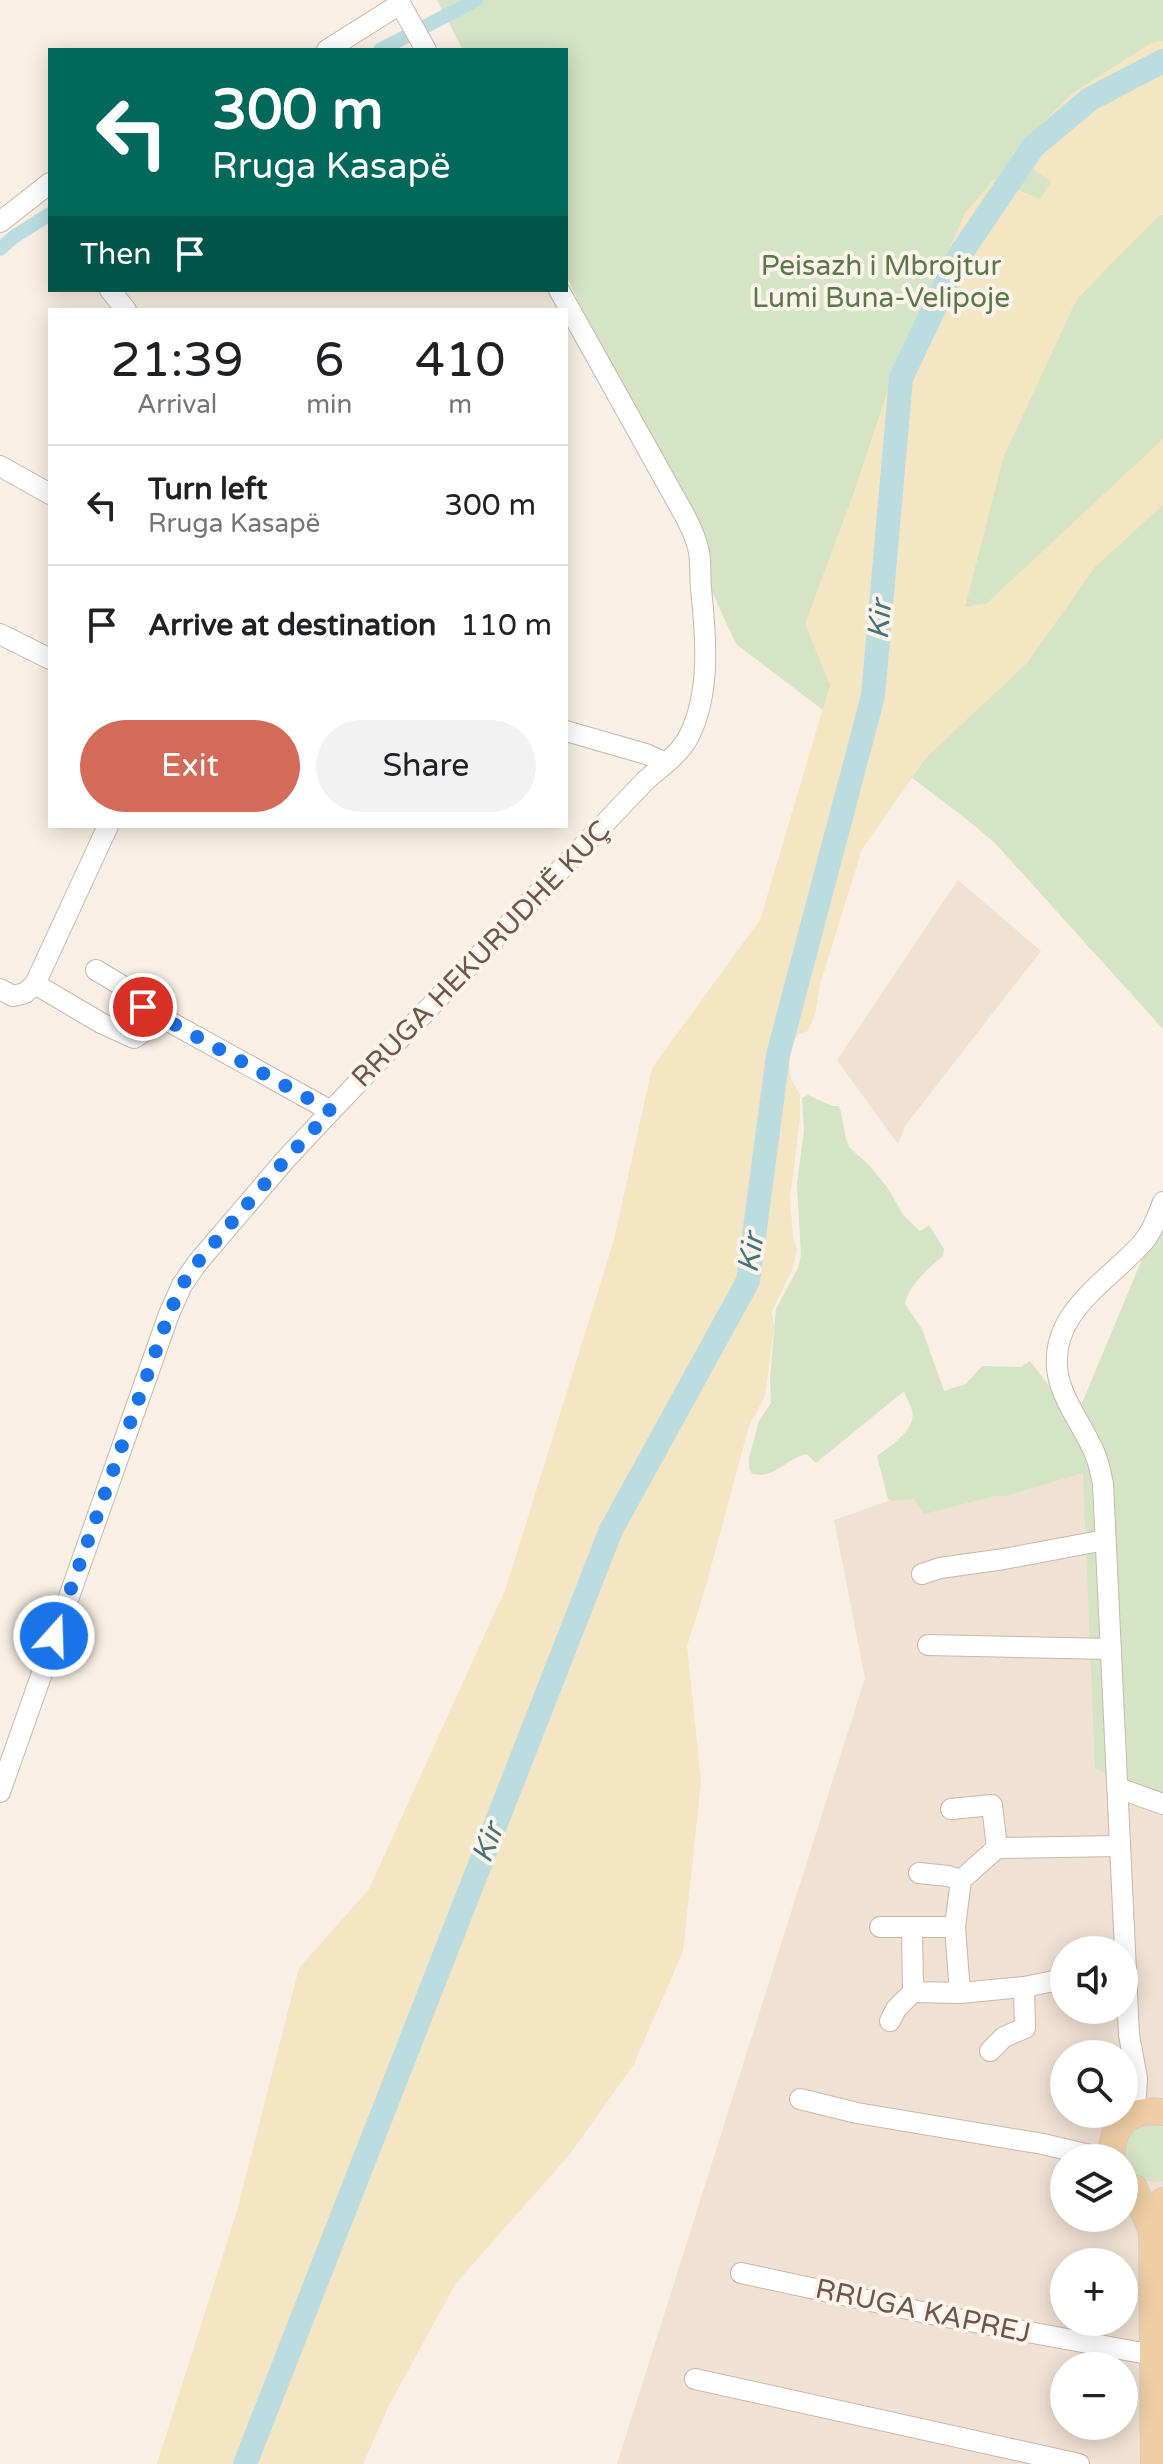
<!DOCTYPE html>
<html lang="en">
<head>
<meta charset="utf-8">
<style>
	:root { --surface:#fff; --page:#f2f2f2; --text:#202124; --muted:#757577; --line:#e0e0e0; --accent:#d46a58 }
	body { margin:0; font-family:"Varela Round",sans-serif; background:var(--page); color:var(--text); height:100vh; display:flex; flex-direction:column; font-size:30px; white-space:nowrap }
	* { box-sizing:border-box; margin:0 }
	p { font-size:26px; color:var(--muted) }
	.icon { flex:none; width:44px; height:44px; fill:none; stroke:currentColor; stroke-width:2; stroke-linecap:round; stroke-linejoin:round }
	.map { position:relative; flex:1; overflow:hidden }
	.panel { position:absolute; left:48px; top:308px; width:520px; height:520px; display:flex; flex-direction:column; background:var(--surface); border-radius:0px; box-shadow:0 4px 20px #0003 }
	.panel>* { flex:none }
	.hud { position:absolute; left:48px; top:48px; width:520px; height:244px; border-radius:0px; box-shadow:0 4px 20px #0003; background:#00695c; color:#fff; overflow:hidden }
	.buttons { position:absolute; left:1050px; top:1936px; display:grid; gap:16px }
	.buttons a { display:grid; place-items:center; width:88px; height:88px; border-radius:50%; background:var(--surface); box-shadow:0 4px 20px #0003; font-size:40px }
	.pin { position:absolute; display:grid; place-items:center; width:68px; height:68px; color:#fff; margin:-34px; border:4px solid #fff; border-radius:50%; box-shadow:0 2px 8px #0007 }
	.me { position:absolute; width:88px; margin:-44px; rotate:20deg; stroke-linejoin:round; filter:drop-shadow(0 0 6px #0008) }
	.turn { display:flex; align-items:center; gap:28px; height:168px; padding:0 32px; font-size:36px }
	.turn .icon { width:104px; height:104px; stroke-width:2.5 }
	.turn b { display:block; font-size:56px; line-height:68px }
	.then { display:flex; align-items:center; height:76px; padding:0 32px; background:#0003; gap:16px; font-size:30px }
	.eta { display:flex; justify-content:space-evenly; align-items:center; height:136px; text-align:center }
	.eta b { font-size:48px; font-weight:600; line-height:56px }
	.button { display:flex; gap:16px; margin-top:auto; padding:16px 32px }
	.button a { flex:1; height:92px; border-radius:48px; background:var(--accent); color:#fff; font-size:32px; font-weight:600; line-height:92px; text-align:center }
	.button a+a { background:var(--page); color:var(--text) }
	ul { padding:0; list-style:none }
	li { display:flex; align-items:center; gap:24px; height:120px; padding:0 32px; border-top:2px solid var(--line) }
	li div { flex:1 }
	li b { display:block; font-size:30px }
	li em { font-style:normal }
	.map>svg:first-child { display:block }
</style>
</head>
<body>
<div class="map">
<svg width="1163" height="2464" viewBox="0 0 1163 2464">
	<rect width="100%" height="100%" fill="#f9efe4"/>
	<g fill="#f0e1d3" fill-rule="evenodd">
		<path d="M958 880 1041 951 905 1126 898 1144 837 1060Z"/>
		<path d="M1163 1405V2464H617L865 1678 834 1520ZM1064 1950H1124V2010H1064ZM1064 2054H1124V2114H1064ZM1064 2158H1124V2218H1064ZM1064 2262H1124V2322H1064ZM1064 2366H1124V2426H1064Z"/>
	</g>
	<g fill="#d4e4c5">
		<path d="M437 0H1163V1029L994 842 965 818 736 644 566 275V50H463Z"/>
		<path d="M808 1095 832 1106H839C844 1120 843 1134 849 1147L869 1165 887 1187 904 1216 920 1231 929 1225 944 1249 943 1256C929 1267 908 1286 905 1304L922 1329 944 1391 966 1384 982 1366 1021 1367 1030 1361 1056 1395 1080 1408 1163 1209V1797L1095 1769 1083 1473 1005 1496H995L924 1514 914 1499 891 1501 888 1499 877 1456C890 1446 917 1430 912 1410 910 1404 906 1397 904 1391L816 1463 807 1454C786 1458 776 1479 752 1474L749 1467V1458L759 1421 771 1403 770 1379 776 1309 798 1268 801 1255 797 1184 804 1130 802 1098Z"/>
		<path d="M1143 2122H1163V2181C1149 2183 1129 2181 1124 2164 1122 2156 1124 2145 1125 2137Z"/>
	</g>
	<path fill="#f4e5c3" d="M1163 41V215L1159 216 1077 299 1004 456 965 607 987 603 1163 439V505L1095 567 1027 663 926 758 862 849 821 981 815 1014 808 1031 798 1034 790 1047 788 1060 791 1079 800 1095V1118L790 1198 793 1237 797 1250 792 1270 772 1311 774 1328 765 1396 749 1426 705 1589 687 1646 701 1781 683 1951 634 2064 570 2154 456 2283 388 2407 363 2464H157L237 2211 299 1968 369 1889 506 1588 614 1240 652 1068 760 920 830 685 805 624 854 492 890 383 965 213 994 179 1040 199 1051 182 1012 154 1071 94 1151 43Z"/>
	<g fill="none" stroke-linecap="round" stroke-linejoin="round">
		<g stroke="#bbdde0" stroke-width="14">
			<path d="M380 50 476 0"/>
			<path d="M0 249 15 236 50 214"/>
		</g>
		<path stroke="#bbdde0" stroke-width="24" d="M245 2464 611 1530 748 1281 778 1055 873 696 901 378 959 256 1033 147 1090 99 1163 61"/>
		<defs>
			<g id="minor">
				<path d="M398 0 426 50"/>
				<path d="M327 50 400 4"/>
				<path d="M0 222 50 183"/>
				<path d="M110 290 126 310"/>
				<path d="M0 466 50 494"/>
				<path d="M0 634 50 659"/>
				<path d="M566 731 646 754 666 763"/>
				<path d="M96 970 144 999 143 1007 331 1111"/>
				<path d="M35 984 108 826"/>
				<path d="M0 989 13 996 25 993 35 984 101 1023 134 1038 164 1019"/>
				<path d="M922 1574 940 1568 1004 1559 1105 1540"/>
				<path d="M928 1645 1111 1649"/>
				<path d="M1118 1788 1163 1804"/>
				<path d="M0 1792 169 1314 182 1285 198 1262 286 1159 331 1111 646 780C661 767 680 754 689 736 711 693 706 635 701 589 700 577 701 564 699 552 696 536 688 521 680 507L559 290"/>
				<path d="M951 1809 992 1805 997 1848"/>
				<path d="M919 1873 948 1876 961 1880"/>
				<path d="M880 1927H955"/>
				<path d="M912 1927 913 1992 960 1993"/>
				<path d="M1064 1979 1024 1987 960 1993 955 1927 961 1880 997 1848 1120 1846"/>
				<path d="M890 2021 896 2009 913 1992"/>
				<path d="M990 2051 1004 2037 1025 2028 1024 1987"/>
				<path d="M800 2099 857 2113 1043 2144 1102 2158"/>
				<path d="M1124 2121 1136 2095 1137 2078 1129 2035 1103 1484C1101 1474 1099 1463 1095 1454 1084 1427 1064 1404 1058 1375 1047 1312 1110 1281 1144 1241 1153 1230 1158 1215 1163 1202"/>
				<path d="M741 2273 936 2315 1153 2355"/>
				<path d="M695 2379 1079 2464"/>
			</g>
			<g id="major">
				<path d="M1112 2158C1110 2125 1130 2108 1163 2112"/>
				<path d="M1134 2188 1152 2231"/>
				<path d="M1154 2464 1152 2231 1163 2201"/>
			</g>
		</defs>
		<use href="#minor" stroke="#c8b7ac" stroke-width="22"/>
		<use href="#major" stroke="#d4ccca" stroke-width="28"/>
		<use href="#minor" stroke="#fff" stroke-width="20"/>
		<use href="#major" stroke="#f0cea4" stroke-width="26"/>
	</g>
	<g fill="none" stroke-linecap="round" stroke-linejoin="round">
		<path stroke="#1a73e8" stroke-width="14" stroke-dasharray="0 25.2" d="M54 1636 169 1314 182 1285 198 1262 286 1159 331 1111 143 1007"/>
	</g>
	<g text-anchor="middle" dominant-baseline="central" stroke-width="8" stroke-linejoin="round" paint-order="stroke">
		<g font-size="28" fill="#5b784a" stroke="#fcf4ea">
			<text x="881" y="266">Peisazh i Mbrojtur<tspan x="881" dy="32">Lumi Buna-Velipoje</tspan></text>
		</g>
		<g font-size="28" fill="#6e564d" stroke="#fcf4ea">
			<text transform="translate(481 954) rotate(-46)">RRUGA HEKURUDHË KUÇ</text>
			<text transform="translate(923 2311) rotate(12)">RRUGA KAPREJ</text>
		</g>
		<g font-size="30" font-style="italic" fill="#477478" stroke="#fcf4ea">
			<text transform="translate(880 620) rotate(-85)">Kir</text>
			<text transform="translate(751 1253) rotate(-80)">Kir</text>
			<text transform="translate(488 1843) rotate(-69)">Kir</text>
		</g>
	</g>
</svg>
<div class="buttons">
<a><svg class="icon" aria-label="sound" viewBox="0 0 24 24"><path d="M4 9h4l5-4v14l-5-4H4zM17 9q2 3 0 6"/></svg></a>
<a><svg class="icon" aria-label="search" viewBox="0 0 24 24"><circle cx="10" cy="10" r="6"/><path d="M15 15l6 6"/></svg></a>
<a><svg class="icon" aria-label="layers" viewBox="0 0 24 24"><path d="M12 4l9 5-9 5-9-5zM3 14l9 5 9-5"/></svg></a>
<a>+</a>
<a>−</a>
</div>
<div class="pin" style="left:143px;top:1007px;background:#d93025"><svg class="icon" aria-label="arrive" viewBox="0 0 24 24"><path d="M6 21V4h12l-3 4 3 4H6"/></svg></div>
<svg class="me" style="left:54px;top:1636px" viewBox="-20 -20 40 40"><circle r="17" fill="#1a73e8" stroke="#fff" stroke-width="3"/><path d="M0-11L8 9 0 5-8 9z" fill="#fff"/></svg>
<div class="hud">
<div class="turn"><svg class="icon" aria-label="left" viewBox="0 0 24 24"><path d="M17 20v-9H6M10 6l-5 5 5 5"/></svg><div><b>300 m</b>Rruga Kasapë</div></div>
<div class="then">Then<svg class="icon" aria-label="arrive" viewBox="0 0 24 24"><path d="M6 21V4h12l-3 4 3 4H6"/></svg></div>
</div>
<section class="panel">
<div class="eta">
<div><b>21:39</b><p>Arrival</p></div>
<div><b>6</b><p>min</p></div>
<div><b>410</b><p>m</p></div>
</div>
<ul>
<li><svg class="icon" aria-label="left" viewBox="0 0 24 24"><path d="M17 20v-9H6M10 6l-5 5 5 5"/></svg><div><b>Turn left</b><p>Rruga Kasapë</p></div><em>300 m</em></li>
<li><svg class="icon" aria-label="arrive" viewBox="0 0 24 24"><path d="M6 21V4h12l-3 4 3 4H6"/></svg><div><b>Arrive at destination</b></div><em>110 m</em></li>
</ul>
<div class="button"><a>Exit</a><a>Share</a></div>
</section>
</div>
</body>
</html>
